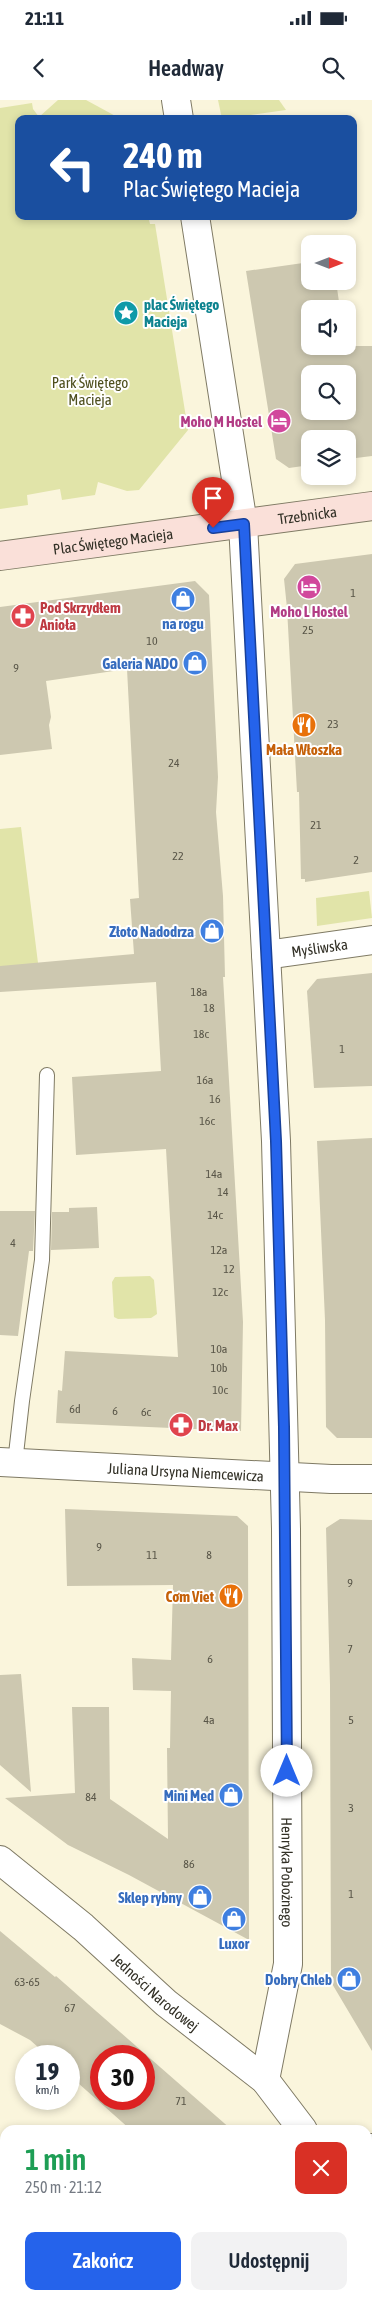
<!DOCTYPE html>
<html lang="pl">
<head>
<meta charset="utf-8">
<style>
	:root { --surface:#fff; --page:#f2f2f3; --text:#1f2937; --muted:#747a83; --accent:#2563eb }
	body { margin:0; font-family:"Asap Condensed",sans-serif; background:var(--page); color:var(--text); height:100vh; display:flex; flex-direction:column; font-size:19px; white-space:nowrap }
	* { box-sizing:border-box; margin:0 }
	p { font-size:16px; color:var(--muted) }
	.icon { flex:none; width:28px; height:28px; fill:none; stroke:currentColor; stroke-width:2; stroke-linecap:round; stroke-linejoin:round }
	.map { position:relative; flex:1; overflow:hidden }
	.panel { position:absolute; left:0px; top:2025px; width:372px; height:175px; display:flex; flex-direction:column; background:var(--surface); border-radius:15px 15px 0 0; box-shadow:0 2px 8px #0003 }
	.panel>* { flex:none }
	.top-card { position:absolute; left:15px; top:15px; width:342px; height:105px; border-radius:10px; box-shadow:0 2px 8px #0003; background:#1a4fa0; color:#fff; overflow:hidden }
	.needle { width:32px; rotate:90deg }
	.controls { position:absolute; left:301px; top:135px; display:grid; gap:10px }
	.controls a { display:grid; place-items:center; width:55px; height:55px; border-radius:10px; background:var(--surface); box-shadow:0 2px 8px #0003; font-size:25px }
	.speed { position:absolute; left:15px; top:1945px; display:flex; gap:10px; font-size:25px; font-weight:700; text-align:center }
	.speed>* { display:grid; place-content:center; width:65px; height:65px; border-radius:50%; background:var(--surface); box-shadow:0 2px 8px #0003; line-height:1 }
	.speed small { font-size:12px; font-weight:400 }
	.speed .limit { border:8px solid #d22; background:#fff; color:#111 }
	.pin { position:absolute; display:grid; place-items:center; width:42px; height:42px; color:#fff; margin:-51px -21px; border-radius:50% 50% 50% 0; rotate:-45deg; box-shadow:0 0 5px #0007 }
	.pin .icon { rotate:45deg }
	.me { position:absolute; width:55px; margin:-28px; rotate:0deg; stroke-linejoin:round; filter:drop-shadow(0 0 4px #0008) }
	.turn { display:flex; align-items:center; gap:18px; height:105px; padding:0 25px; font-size:22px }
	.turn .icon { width:65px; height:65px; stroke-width:2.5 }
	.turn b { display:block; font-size:35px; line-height:42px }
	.round { display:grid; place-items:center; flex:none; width:52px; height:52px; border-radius:10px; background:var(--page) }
	.summary { display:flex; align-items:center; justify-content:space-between; height:85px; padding:0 25px }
	h1 { font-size:30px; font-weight:600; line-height:38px; color:#1e9e55 }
	.primary-button { display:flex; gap:10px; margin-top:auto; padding:10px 25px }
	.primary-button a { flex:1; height:58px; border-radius:10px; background:var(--accent); color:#fff; font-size:20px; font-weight:600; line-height:58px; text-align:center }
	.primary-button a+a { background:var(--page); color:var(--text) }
	.status { display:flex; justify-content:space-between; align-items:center; height:35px; padding:0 25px; background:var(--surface); direction:ltr }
	.status svg { height:14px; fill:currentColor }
	header { display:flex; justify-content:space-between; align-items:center; height:65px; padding:0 25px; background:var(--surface); font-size:22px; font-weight:600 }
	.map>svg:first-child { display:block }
</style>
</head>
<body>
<div class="status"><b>21:11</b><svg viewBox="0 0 49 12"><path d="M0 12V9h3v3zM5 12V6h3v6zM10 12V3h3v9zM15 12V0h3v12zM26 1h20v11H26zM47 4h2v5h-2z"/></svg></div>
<header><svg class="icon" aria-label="back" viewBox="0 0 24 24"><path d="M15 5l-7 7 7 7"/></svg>Headway<svg class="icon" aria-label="search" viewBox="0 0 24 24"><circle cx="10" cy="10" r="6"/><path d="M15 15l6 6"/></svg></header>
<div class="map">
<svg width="372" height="2200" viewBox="0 0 372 2200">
	<rect width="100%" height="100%" fill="#faf5dc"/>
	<g fill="#e1e4a9">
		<path d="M58 0H86L121 19H19V116H148L150 124H155L188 330 139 390 127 391 98 382 95 395 62 400 60 389 27 395 28 405 0 409V8L32 3 33 9 39 17Z"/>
		<path d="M218 0H279L286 10 222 19Z"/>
		<path d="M21 727 41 887 0 891V729Z"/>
		<path d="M369 791 372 818 317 826 316 798Z"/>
		<path d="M150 1176 154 1180 157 1214 151 1218 118 1219 114 1217 112 1182 115 1177Z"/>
	</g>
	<g fill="#cdc8b0" fill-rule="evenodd">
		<path d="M310 162V181H336L340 209H310V246H372V356L348 359V339H310V365L289 368 276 359 246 171ZM310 274H348V311H310Z"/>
		<path d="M372 454V772L305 782V779H301L299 692H297L287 508 284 479 295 464Z"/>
		<path d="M195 481 209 495 218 677 216 712 223 796 225 877H223L243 1222 241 1331 56 1323 58 1290 62 1291 65 1251 178 1257 166 1049 76 1055 72 977 161 971 156 882 0 892V866L134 854 130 799 139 798 127 569 46 581 51 617 49 625 52 649 0 655V507Z"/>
		<path d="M372 873V986L314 988 307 891 317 879Z"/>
		<path d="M372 1038V1338H337L326 1327 325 1220 317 1041Z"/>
		<path d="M97 1107 99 1148 51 1150 52 1112H69V1108Z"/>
		<path d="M0 1111H35L33 1151H29L18 1236 0 1235Z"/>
		<path d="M65 1409 237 1416 248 1426 249 1840 129 1775 68 1745 5 1698 75 1693 72 1607H109L110 1699 168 1739 167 1648H170L171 1591 133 1590 132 1558 171 1560 173 1485 67 1486Z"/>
		<path d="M340 1419 372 1420V1951L331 1882 330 1585 326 1428Z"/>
		<path d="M21 1574 31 1692 0 1665V1575Z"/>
		<path d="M0 1831 55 1877 56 1876 232 2030H131L69 1975V1956H48L30 1940 0 1924ZM101 1956H144V1999H101Z"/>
	</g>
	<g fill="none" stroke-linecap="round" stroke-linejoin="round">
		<defs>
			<path id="lane" d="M15 1363 22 1301 42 1160 47 975"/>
			<g id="street">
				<path d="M176 0 179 19"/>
				<path id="s1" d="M195 116 243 424 276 1041 286 1429 288 1864 265 1980"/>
				<path id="s2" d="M266 855 372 840"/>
				<path id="s3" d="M0 1362 331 1379H372"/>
				<path id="s4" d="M0 1760 83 1827 166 1903 265 1980 303 2030"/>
				<path d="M368 2048H372"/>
				<path d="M0 2056 5 2059"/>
				<path d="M368 2125 372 2132"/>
				<path d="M50 2200 51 2195"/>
			</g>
			<g id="secondary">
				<path id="s5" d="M0 456 372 406"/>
			</g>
		</defs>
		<use href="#lane" stroke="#7f7a64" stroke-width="16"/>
		<use href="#street" stroke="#7f7a64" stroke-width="30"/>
		<use href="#secondary" stroke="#7f7a64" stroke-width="30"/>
		<use href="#lane" stroke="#fff" stroke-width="14"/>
		<use href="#street" stroke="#fff" stroke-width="28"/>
		<use href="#secondary" stroke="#fae0d9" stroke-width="28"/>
	</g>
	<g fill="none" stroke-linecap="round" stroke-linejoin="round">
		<defs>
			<path id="route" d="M213 428 244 424 276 1041 284 1327 287 1671"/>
		</defs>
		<use href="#route" stroke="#184099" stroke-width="12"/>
		<use href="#route" stroke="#2563eb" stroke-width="9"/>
	</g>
	<defs>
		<symbol id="sight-disc" viewBox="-11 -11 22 22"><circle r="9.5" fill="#0f9aa8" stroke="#fff"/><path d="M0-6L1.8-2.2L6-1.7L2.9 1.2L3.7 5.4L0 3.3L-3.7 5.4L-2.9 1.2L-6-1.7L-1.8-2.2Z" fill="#fff"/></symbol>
		<symbol id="hotel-disc" viewBox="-11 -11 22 22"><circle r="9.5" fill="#d1479c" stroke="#fff"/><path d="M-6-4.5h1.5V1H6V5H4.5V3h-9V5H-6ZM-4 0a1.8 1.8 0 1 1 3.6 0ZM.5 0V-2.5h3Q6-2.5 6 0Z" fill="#fff"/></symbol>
		<symbol id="shop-disc" viewBox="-11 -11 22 22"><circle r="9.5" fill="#3f7fe0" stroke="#fff"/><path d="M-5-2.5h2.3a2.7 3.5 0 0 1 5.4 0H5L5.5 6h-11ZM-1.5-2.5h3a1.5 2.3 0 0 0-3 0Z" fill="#fff"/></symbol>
		<symbol id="pharmacy-disc" viewBox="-11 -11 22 22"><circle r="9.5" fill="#e0444e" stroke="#fff"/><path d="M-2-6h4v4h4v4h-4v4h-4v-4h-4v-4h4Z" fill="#fff"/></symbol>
		<symbol id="restaurant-disc" viewBox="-11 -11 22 22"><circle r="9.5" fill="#e8710a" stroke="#fff"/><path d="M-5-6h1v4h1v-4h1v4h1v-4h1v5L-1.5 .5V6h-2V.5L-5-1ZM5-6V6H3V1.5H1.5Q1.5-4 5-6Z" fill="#fff"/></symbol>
	</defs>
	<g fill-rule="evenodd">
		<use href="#sight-disc" x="112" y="199" width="28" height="28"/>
		<use href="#hotel-disc" x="265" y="307" width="28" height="28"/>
		<use href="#hotel-disc" x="295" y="473" width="28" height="28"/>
		<use href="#shop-disc" x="169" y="485" width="28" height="28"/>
		<use href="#pharmacy-disc" x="9" y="502" width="28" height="28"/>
		<use href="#shop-disc" x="181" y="549" width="28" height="28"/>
		<use href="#restaurant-disc" x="290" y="611" width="28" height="28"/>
		<use href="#shop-disc" x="198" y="817" width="28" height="28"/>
		<use href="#pharmacy-disc" x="167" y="1311" width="28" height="28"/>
		<use href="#restaurant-disc" x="217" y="1482" width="28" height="28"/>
		<use href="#shop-disc" x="217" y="1681" width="28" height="28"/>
		<use href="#shop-disc" x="186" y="1783" width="28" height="28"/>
		<use href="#shop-disc" x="220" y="1805" width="28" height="28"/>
		<use href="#shop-disc" x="335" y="1865" width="28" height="28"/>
	</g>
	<g text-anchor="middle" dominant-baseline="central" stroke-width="4" stroke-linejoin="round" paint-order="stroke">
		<g font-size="12" fill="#595648">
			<text x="353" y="493">1</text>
			<text x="308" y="530">25</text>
			<text x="152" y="541">10</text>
			<text x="16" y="568">9</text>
			<text x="333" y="624">23</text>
			<text x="174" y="663">24</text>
			<text x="316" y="725">21</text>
			<text x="178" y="756">22</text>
			<text x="356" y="760">2</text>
			<text x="199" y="892">18a</text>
			<text x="209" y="908">18</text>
			<text x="201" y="934">18c</text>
			<text x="342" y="949">1</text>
			<text x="205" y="980">16a</text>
			<text x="215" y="999">16</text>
			<text x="207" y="1021">16c</text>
			<text x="214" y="1074">14a</text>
			<text x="223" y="1092">14</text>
			<text x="215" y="1115">14c</text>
			<text x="13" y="1143">4</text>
			<text x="219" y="1150">12a</text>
			<text x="229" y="1169">12</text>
			<text x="220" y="1192">12c</text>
			<text x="219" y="1249">10a</text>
			<text x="219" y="1268">10b</text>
			<text x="220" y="1290">10c</text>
			<text x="75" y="1309">6d</text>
			<text x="115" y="1311">6</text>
			<text x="146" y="1312">6c</text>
			<text x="99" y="1447">9</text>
			<text x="152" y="1455">11</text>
			<text x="209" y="1455">8</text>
			<text x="350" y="1483">9</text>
			<text x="350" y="1549">7</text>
			<text x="210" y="1559">6</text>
			<text x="209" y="1620">4a</text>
			<text x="351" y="1620">5</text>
			<text x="91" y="1697">84</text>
			<text x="351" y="1708">3</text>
			<text x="189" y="1764">86</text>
			<text x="351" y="1794">1</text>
			<text x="27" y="1882">63-65</text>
			<text x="70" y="1908">67</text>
			<text x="181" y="2001">71</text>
		</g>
		<g font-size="15" font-weight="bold" fill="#0d838f" stroke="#fff" text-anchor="start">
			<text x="144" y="204">plac Świętego<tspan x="144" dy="17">Macieja</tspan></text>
		</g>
		<g font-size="15" fill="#4d4e1c" stroke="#fff">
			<text x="90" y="282">Park Świętego<tspan x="90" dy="17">Macieja</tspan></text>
		</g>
		<g font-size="15" font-weight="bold" fill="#b23c85" stroke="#fff" text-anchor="end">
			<text x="262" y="321">Moho M Hostel</text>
			<text x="309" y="511" text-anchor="middle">Moho L Hostel</text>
		</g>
		<g font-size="15" fill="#323026" stroke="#fff">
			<text stroke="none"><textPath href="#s5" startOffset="310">Trzebnicka</textPath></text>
			<text stroke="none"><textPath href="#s5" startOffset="114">Plac Świętego Macieja</textPath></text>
			<text stroke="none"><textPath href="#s2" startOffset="54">Myśliwska</textPath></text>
			<text stroke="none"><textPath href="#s3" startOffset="186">Juliana Ursyna Niemcewicza</textPath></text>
			<text stroke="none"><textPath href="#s1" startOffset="1661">Henryka Pobożnego</textPath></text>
			<text stroke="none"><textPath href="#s4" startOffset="204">Jedności Narodowej</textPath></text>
		</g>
		<g font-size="15" font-weight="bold" fill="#be3a42" stroke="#fff" text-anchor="start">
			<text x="40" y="507">Pod Skrzydłem<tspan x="40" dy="17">Anioła</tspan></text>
			<text x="198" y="1325">Dr. Max</text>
		</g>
		<g font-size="15" font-weight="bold" fill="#366cbe" stroke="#fff" text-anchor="end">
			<text x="183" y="523" text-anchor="middle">na rogu</text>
			<text x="178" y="563">Galeria NADO</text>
			<text x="194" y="831">Złoto Nadodrza</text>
			<text x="214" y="1695">Mini Med</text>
			<text x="182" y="1797">Sklep rybny</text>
			<text x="234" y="1843" text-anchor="middle">Luxor</text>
			<text x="332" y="1879">Dobry Chleb</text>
		</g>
		<g font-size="15" font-weight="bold" fill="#c56008" stroke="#fff">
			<text x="304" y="649">Mała Włoszka</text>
			<text x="214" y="1496" text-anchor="end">Cơm Viet</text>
		</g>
	</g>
</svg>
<div class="controls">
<a><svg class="needle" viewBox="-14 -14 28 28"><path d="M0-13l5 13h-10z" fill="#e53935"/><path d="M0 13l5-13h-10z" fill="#747a83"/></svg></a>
<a><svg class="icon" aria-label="sound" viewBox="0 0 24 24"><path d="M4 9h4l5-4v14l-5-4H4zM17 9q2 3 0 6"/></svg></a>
<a><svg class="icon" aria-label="search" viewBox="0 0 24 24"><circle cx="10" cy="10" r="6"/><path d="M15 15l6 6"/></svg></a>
<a><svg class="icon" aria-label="layers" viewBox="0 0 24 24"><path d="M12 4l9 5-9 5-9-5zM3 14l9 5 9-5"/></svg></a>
</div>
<div class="speed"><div>19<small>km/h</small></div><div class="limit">30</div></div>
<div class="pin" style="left:213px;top:428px;background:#d93025"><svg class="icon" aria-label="arrive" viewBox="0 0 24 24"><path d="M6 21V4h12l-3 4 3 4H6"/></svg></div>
<svg class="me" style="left:287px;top:1671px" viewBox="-20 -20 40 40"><circle r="19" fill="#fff"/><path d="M0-13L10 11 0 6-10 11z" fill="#2563eb"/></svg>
<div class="top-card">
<div class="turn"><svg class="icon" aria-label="left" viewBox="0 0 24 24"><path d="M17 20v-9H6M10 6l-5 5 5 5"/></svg><div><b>240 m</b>Plac Świętego Macieja</div></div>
</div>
<section class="panel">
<div class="summary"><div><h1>1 min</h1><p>250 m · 21:12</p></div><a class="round" style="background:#d93025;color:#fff"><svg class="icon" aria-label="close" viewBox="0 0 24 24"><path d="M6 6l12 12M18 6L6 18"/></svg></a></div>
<div class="primary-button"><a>Zakończ</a><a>Udostępnij</a></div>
</section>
</div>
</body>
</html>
